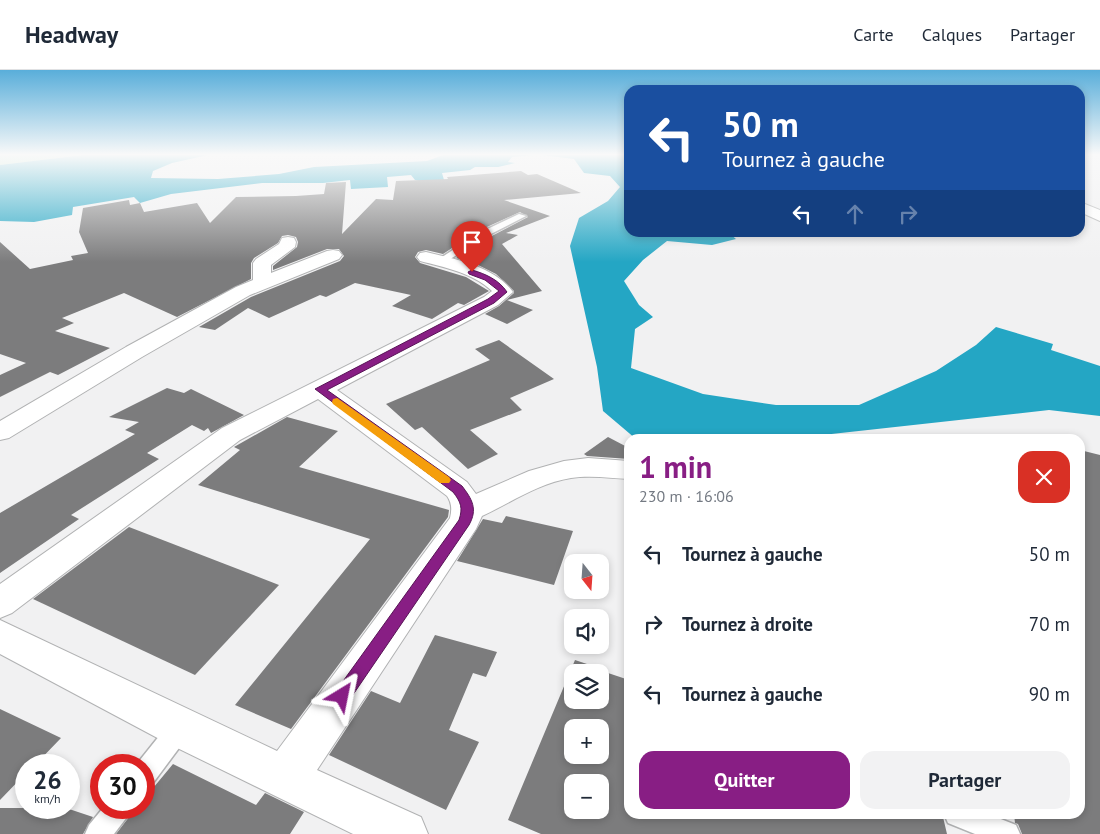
<!DOCTYPE html>
<html lang="fr">
<head>
<meta charset="utf-8">
<style>
	:root { --surface:#fff; --page:#f2f2f3; --text:#1f2937; --muted:#747a83; --line:#e0e1e3; --accent:#881e84 }
	body { margin:0; font-family:"PT Sans",sans-serif; background:var(--page); color:var(--text); height:100vh; display:flex; flex-direction:column; font-size:19px; white-space:nowrap }
	* { box-sizing:border-box; margin:0 }
	p { font-size:16px; color:var(--muted) }
	.icon { flex:none; width:28px; height:28px; fill:none; stroke:currentColor; stroke-width:2; stroke-linecap:round; stroke-linejoin:round }
	.map { position:relative; flex:1; overflow:hidden }
	.side { position:absolute; left:624px; top:364px; width:461px; height:385px; display:flex; flex-direction:column; background:var(--surface); border-radius:15px; box-shadow:0 2px 8px #0003 }
	.side>* { flex:none }
	.guide { position:absolute; left:624px; top:15px; width:461px; height:152px; border-radius:15px; box-shadow:0 2px 8px #0003; background:#1a4fa0; color:#fff; overflow:hidden }
	.needle { width:32px; rotate:163deg }
	.buttons { position:absolute; left:564px; top:484px; display:grid; gap:10px }
	.buttons a { display:grid; place-items:center; width:45px; height:45px; border-radius:10px; background:var(--surface); box-shadow:0 2px 8px #0003; font-size:25px }
	.speed { position:absolute; left:15px; top:684px; display:flex; gap:10px; font-size:25px; font-weight:700; text-align:center }
	.speed>* { display:grid; place-content:center; width:65px; height:65px; border-radius:50%; background:var(--surface); box-shadow:0 2px 8px #0003; line-height:1 }
	.speed small { font-size:12px; font-weight:400 }
	.speed .limit { border:8px solid #d22; background:#fff; color:#111 }
	.pin { position:absolute; display:grid; place-items:center; width:42px; height:42px; color:#fff; margin:-51px -21px; border-radius:50% 50% 50% 0; rotate:-45deg; box-shadow:0 0 5px #0007 }
	.pin .icon { rotate:45deg }
	.me { position:absolute; width:55px; margin:-28px; rotate:35deg; stroke-linejoin:round; filter:drop-shadow(0 0 4px #0008) }
	.turn { display:flex; align-items:center; gap:18px; height:105px; padding:0 15px; font-size:22px }
	.turn .icon { width:65px; height:65px; stroke-width:2.5 }
	.turn b { display:block; font-size:35px; line-height:42px }
	.lanes { display:flex; align-items:center; height:48px; padding:0 15px; background:#0003; justify-content:center; gap:25px; direction:ltr }
	.lanes .off { opacity:.35 }
	.round { display:grid; place-items:center; flex:none; width:52px; height:52px; border-radius:15px; background:var(--page) }
	.summary { display:flex; align-items:center; justify-content:space-between; height:85px; padding:0 15px }
	h1 { font-size:30px; font-weight:700; line-height:38px; color:var(--accent) }
	.button { display:flex; gap:10px; margin-top:auto; padding:10px 15px }
	.button a { flex:1; height:58px; border-radius:15px; background:var(--accent); color:#fff; font-size:20px; font-weight:700; line-height:58px; text-align:center }
	.button a+a { background:var(--page); color:var(--text) }
	ul { padding:0; list-style:none }
	li { display:flex; align-items:center; gap:15px; height:70px; padding:0 15px }
	li div { flex:1 }
	li b { display:block; font-size:19px }
	li em { font-style:normal }
	header { display:flex; align-items:center; gap:30px; box-sizing:border-box; height:70px; padding:0 25px; background:var(--surface); border-bottom:1px solid var(--line) }
	header strong { font-size:24px }
	nav { display:flex; gap:28px; margin-inline-start:auto; font-size:18px }
	.map>svg:first-child { display:block }
</style>
</head>
<body>
<header>
<strong>Headway</strong>
<nav><a>Carte</a><a>Calques</a><a>Partager</a></nav>
</header>
<div class="map">
<svg width="1100" height="764" viewBox="0 0 1100 764">
	<rect width="100%" height="100%" fill="#f1f1f2"/>
	<path fill="#b9ecc8" d="M0 85H83L0 95Z"/>
	<g fill="#24a6c4">
		<path d="M83 85H208L172 93 153 101 151 108 218 109 279 104 314 97 427 91 443 85H534L512 87 508 92 515 93 498 97H475L470 100 442 103 446 117 415 110 411 105 387 107 388 117 351 119 350 110 323 113H262L171 124 140 133 134 127 73 137 72 145 34 152 0 151V95Z"/>
		<path d="M542 85H629V162L729 163 736 169 712 175 667 171 643 190 624 211 639 235 653 247 635 259 631 298 703 324 776 335H859L936 301 976 275 996 257 1053 274 1051 280 1100 296V346L1049 340 786 369H636L603 341 597 297 570 176 579 148 608 131 620 117 610 106 584 103 574 89Z"/>
	</g>
	<g fill="#7c7c7d" fill-rule="evenodd">
		<path d="M521 101 528 105 537 104 581 123 504 130 550 146 506 163 518 165 502 174 542 221 507 230 533 240 507 254 485 244 499 236 514 223V221L496 204 474 193 456 188 486 169 528 147 520 142 478 161 443 184 426 180 418 182 415 187 420 193 466 207 489 221 464 235 458 233 432 249 392 236 411 225 355 213 326 227 320 225 269 248 248 238 215 260 199 257 251 227 340 191 344 186 339 179H327L273 200V196L297 177 298 172 296 167 288 165 282 166 278 173 254 188 251 193V209L177 247 124 223 62 248 74 253 55 261 110 278 58 305 50 302 0 327V305L26 293 0 284V172L30 199 73 190 71 186 88 183 79 162 83 138 129 130 130 135 140 133 144 142 197 133 210 153 236 127 296 126 324 124 326 113 346 112 342 164 376 129 393 130 396 111 448 109 447 107Z"/>
		<path d="M499 270 554 309 510 328 522 340 470 360 498 384 468 399 422 357 415 360 386 334 490 290 475 279Z"/>
		<path d="M167 318 184 323 191 319 244 345 211 363 208 358 204 361 192 355 147 383 159 389 71 445 79 449 0 503V443L135 364 125 360 139 352 109 347Z"/>
		<path d="M287 347 338 361 299 397 449 440 448 447 291 659 235 635 370 469 198 415 240 380 234 377Z"/>
		<path d="M608 367 629 378V389L587 386 584 384Z"/>
		<path d="M1080 380 1100 385V764H1022L1018 754 1015 753 1014 744H1080Z"/>
		<path d="M506 446 573 461 554 515 457 491 483 449 502 453Z"/>
		<path d="M129 457 279 515 195 605 33 529Z"/>
		<path d="M435 565 497 582 486 607 473 603 449 660 479 672 446 740 329 685 371 621 400 633Z"/>
		<path d="M575 590 605 600V602L629 610V744H934L943 747 947 764H541L508 750ZM572 602H600V630H572ZM572 658H600V685H572ZM572 712H600V740H572Z"/>
		<path d="M0 639 61 668 35 695H26V703L0 730Z"/>
		<path d="M173 694 256 735 265 723 304 742 290 764H116L136 738H144V729Z"/>
		<path d="M0 738H66L93 747 83 764H0Z"/>
	</g>
	<g fill="none" stroke-linecap="round" stroke-linejoin="round">
		<defs>
			<g id="lane">
				<path d="M519 144 526 146 485 167 444 193 441 194 436 191 479 163Z"/>
				<path d="M180 647 188 650 191 658 188 666 153 713 144 716V695H136L172 650Z"/>
				<path d="M103 738H131L127 747 114 764H85L89 755Z"/>
				<path d="M944 744H988L1016 755 1020 764H975L948 753Z"/>
			</g>
			<g id="street">
				<path d="M1080 132 1100 140V151L1080 142Z"/>
				<path d="M288 167 294 168 296 172 295 177 271 195V203L327 181 333 180 339 181 342 185 339 189 250 225 142 287 9 368 0 370V351L126 277 236 217 253 210V193L256 189 279 174 282 168Z"/>
				<path d="M426 182C455 189 494 196 513 222L498 235 337 320 467 412 476 424 529 401 564 391 588 388 629 391V409C610 408 590 405 571 408 539 413 510 433 482 446L476 459 317 700 421 747 428 764H353L165 672 0 584V550L277 681 450 448C452 440 452 433 447 426L318 329 240 370 12 543 0 548V514L222 358 484 227 492 221C473 203 444 197 420 191L417 187 420 183Z"/>
			</g>
		</defs>
		<use href="#lane" stroke="#b1b2b3" stroke-width="3"/>
		<use href="#street" stroke="#b1b2b3" stroke-width="2"/>
		<use href="#lane" fill="#fff" fill-rule="evenodd"/>
		<use href="#street" fill="#fff" fill-rule="evenodd"/>
	</g>
	<linearGradient id="sky" x2="0" y2="1"><stop stop-color="#59aeda"/><stop offset="0.44" stop-color="#f9f9f9"/><stop offset="1" stop-color="#f9f9f9" stop-opacity="0"/></linearGradient>
	<rect width="1100" height="192" fill="url(#sky)"/>
	<path fill="#881e84" stroke="#581456" d="M472 200C486 204 499 210 507 222L494 233 327 320 462 416C472 429 478 439 469 455L348 632 342 634 336 632 334 626 336 621 459 450C463 438 461 432 453 422L315 319 488 229 499 221 485 210 469 204 468 202Z"/>
	<path fill="#f59e0b" d="M337 328 449 407 451 410 449 413H440L333 334 332 332 333 329Z"/>
</svg>
<div class="buttons">
<a><svg class="needle" viewBox="-14 -14 28 28"><path d="M0-13l5 13h-10z" fill="#e53935"/><path d="M0 13l5-13h-10z" fill="#747a83"/></svg></a>
<a><svg class="icon" aria-label="sound" viewBox="0 0 24 24"><path d="M4 9h4l5-4v14l-5-4H4zM17 9q2 3 0 6"/></svg></a>
<a><svg class="icon" aria-label="layers" viewBox="0 0 24 24"><path d="M12 4l9 5-9 5-9-5zM3 14l9 5 9-5"/></svg></a>
<a>+</a>
<a>−</a>
</div>
<div class="speed"><div>26<small>km/h</small></div><div class="limit">30</div></div>
<div class="pin" style="left:472px;top:202px;background:#d93025"><svg class="icon" aria-label="arrive" viewBox="0 0 24 24"><path d="M6 21V4h12l-3 4 3 4H6"/></svg></div>
<svg class="me" style="left:342px;top:626px" viewBox="-20 -20 40 40"><path d="M0-17L14 15 0 8-14 15z" fill="#881e84" stroke="#fff" stroke-width="4"/></svg>
<div class="guide">
<div class="turn"><svg class="icon" aria-label="left" viewBox="0 0 24 24"><path d="M17 20v-9H6M10 6l-5 5 5 5"/></svg><div><b>50 m</b>Tournez à gauche</div></div>
<div class="lanes"><svg class="icon" aria-label="left" viewBox="0 0 24 24"><path d="M17 20v-9H6M10 6l-5 5 5 5"/></svg><svg class="icon off" aria-label="ahead" viewBox="0 0 24 24"><path d="M12 20V5M6 11l6-6 6 6"/></svg><svg class="icon off" aria-label="right" viewBox="0 0 24 24"><path d="M7 20v-9h11M14 6l5 5-5 5"/></svg></div>
</div>
<section class="side">
<div class="summary"><div><h1>1 min</h1><p>230 m · 16:06</p></div><a class="round" style="background:#d93025;color:#fff"><svg class="icon" aria-label="close" viewBox="0 0 24 24"><path d="M6 6l12 12M18 6L6 18"/></svg></a></div>
<ul>
<li><svg class="icon" aria-label="left" viewBox="0 0 24 24"><path d="M17 20v-9H6M10 6l-5 5 5 5"/></svg><div><b>Tournez à gauche</b></div><em>50 m</em></li>
<li><svg class="icon" aria-label="right" viewBox="0 0 24 24"><path d="M7 20v-9h11M14 6l5 5-5 5"/></svg><div><b>Tournez à droite</b></div><em>70 m</em></li>
<li><svg class="icon" aria-label="left" viewBox="0 0 24 24"><path d="M17 20v-9H6M10 6l-5 5 5 5"/></svg><div><b>Tournez à gauche</b></div><em>90 m</em></li>
</ul>
<div class="button"><a>Quitter</a><a>Partager</a></div>
</section>
</div>
</body>
</html>
